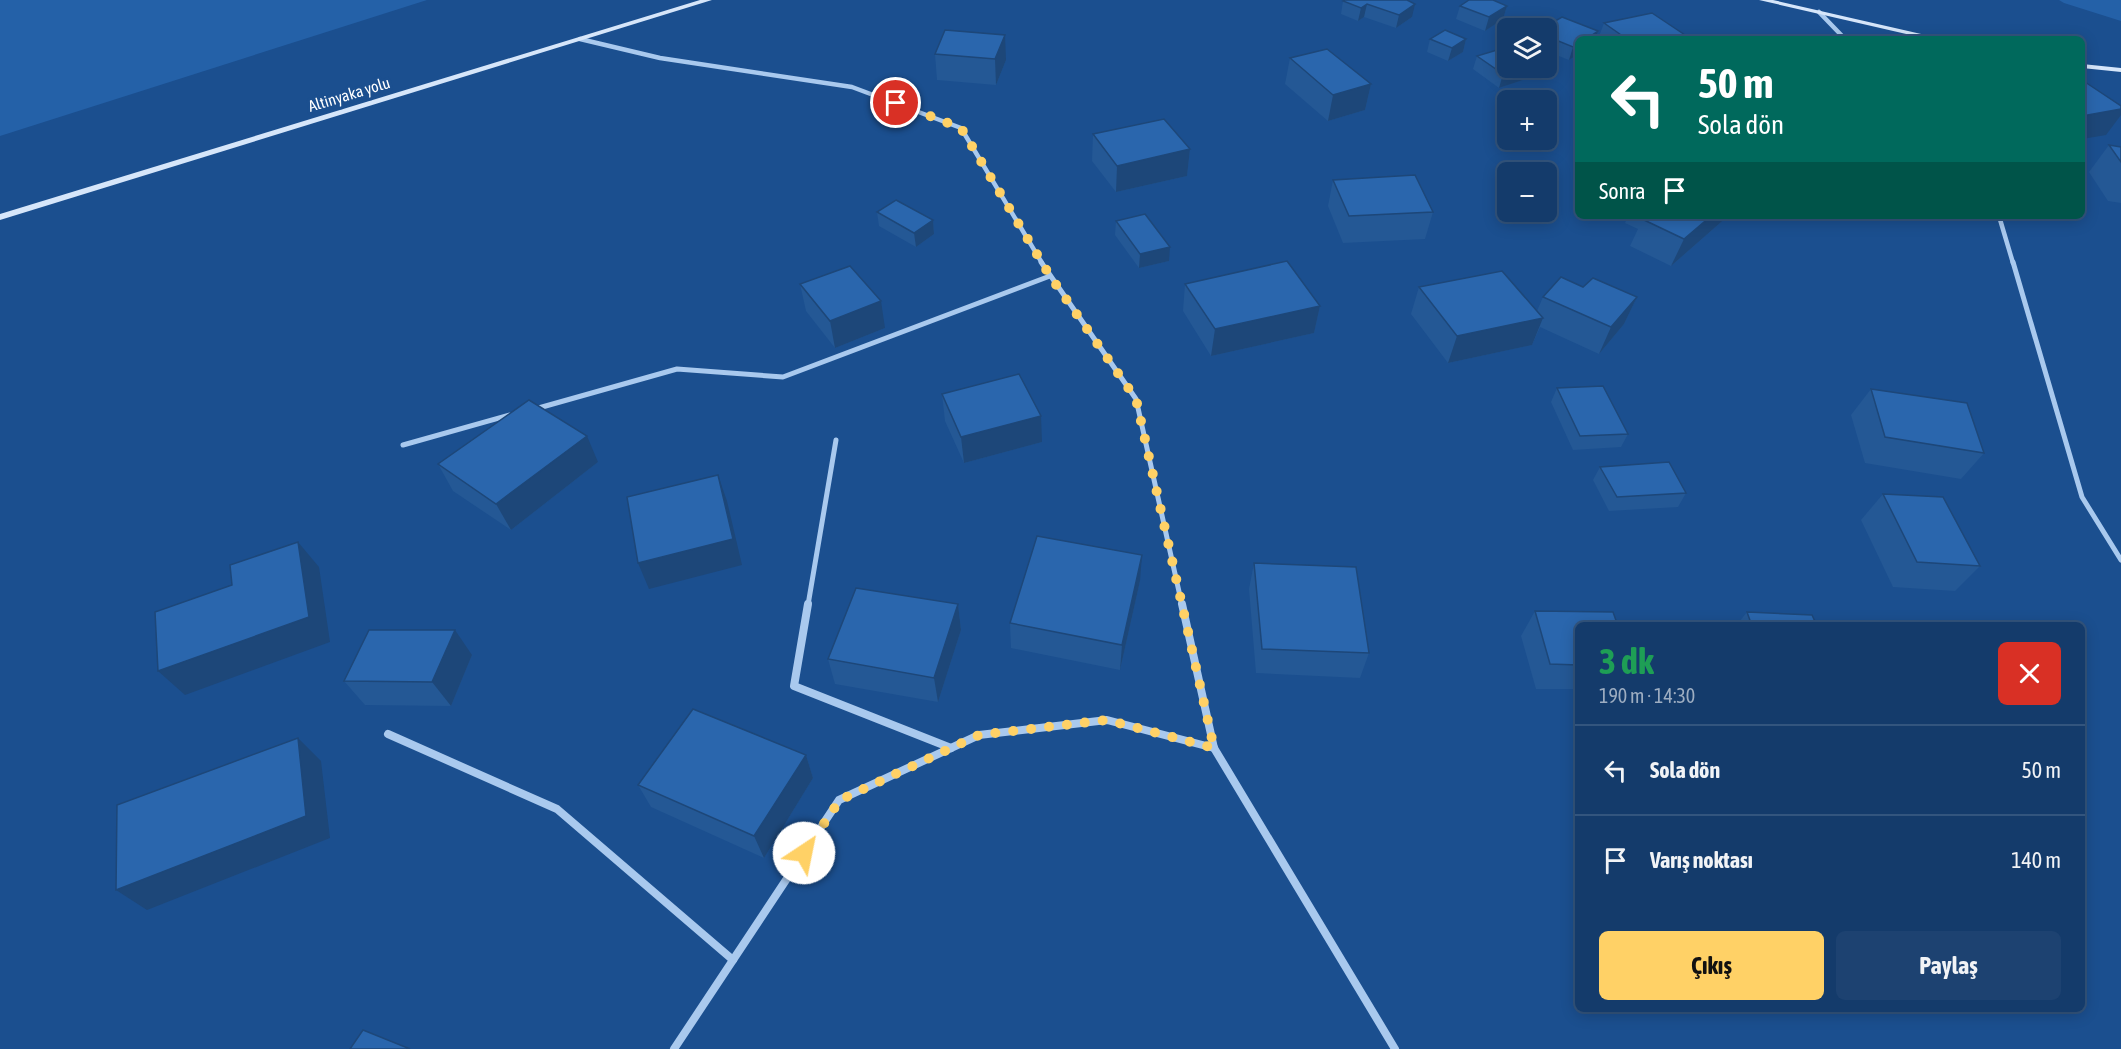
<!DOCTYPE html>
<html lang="tr">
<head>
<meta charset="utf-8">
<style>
	:root { --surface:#143b6b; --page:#1d4271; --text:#f1f3f6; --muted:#9dadc1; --line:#33557e; --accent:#ffd166 }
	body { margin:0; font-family:"Asap Condensed",sans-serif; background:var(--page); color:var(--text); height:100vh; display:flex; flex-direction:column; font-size:22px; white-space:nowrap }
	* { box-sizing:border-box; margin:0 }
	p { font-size:20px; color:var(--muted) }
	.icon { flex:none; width:33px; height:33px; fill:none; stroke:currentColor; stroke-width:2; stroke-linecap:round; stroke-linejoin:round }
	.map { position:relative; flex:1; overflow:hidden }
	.details { position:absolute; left:1575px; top:622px; width:510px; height:390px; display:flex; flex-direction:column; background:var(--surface); border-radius:9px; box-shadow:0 3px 15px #0003,0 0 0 2px var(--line) }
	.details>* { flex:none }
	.guide { position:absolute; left:1575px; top:36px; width:510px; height:183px; border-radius:9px; box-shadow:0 3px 15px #0003,0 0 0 2px var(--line); background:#00695c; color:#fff; overflow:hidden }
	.tools { position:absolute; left:1497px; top:18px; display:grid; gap:12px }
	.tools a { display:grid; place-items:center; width:60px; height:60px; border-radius:9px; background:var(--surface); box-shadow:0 3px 15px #0003,0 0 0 2px var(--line); font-size:30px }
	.pin { position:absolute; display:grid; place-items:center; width:51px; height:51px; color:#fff; margin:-26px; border:3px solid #fff; border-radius:50%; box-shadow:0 2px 6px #0007 }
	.me { position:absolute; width:66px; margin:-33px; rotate:34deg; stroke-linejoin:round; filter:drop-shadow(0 0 4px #0008) }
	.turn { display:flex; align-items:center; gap:21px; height:126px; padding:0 24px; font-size:27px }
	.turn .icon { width:78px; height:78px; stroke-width:2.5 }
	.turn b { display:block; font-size:42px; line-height:51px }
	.then { display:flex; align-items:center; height:57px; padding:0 24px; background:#0003; gap:12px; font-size:22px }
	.round { display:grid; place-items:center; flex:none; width:63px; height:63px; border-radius:9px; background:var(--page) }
	.summary { display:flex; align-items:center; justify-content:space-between; height:102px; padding:0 24px }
	h1 { font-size:36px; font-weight:700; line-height:45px; color:#1e9e55 }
	.action { display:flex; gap:12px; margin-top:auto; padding:12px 24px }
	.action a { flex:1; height:69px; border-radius:9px; background:var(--accent); color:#111; font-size:24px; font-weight:700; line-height:69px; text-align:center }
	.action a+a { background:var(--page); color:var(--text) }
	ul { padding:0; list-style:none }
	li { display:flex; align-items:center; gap:18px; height:90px; padding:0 24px; border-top:2px solid var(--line) }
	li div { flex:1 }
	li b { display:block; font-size:22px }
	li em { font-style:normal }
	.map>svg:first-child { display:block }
</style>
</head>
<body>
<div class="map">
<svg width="2121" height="1049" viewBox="0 0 2121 1049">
	<rect width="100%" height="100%" fill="#1b4f8f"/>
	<g fill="#2461a8">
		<path d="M0 0H427L0 136Z"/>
		<path d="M2059 0H2121V21L2064 3Z"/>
	</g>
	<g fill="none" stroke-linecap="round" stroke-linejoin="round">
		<g stroke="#a9c9ee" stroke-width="4.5">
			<path d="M1819 12 1845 39"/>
			<path d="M580 39 660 58 852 87 961 128 1042 263"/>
			<path d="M1999 216 2013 263"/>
		</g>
		<g stroke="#a9c9ee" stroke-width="5">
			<path d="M1041 262 1136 399 1182 605"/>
			<path d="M2013 262 2082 497 2121 560"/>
			<path d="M535 409 677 369 783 377 1050 276"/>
			<path d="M403 445 510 415"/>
			<path d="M808 605 836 440"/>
		</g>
		<g stroke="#a9c9ee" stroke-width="8">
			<path d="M808 604 794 686 951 748"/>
			<path d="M1182 604 1214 748 1395 1049"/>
			<path d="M388 734 557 809 733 960"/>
			<path d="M674 1049 839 800 979 735 1107 720 1214 748"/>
		</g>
		<g fill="#d6e6fa" fill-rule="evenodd">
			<path d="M700 0H712L0 220V214Z"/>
			<path d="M1759 0H1773L1943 39H1928Z"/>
			<path d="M2082 64 2121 68V72L2082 68Z"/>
		</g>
	</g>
	<g fill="#245895">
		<path d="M1407 0 1412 17 1396 28 1364 17 1358 21 1341 14 1343 1Z"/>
		<path d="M1460 6H1507L1503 19 1485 31 1456 19Z"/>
		<path d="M1604 23 1691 39H1598Z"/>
		<path d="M1546 28 1598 31 1569 60 1546 51Z"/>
		<path d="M1430 39H1466L1463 52 1448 61 1427 52Z"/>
		<path d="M935 54 1006 60 996 85 937 80Z"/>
		<path d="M1477 56 1508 68H1533L1529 78 1499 88 1473 69Z"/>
		<path d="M1290 58 1371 84 1365 110 1328 121 1285 84Z"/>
		<path d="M1093 134 1190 149 1187 176 1116 192 1092 161Z"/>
		<path d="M2109 145 2121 147V203L2108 201 2089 172Z"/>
		<path d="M1333 180 1433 212 1425 239 1343 243 1328 206Z"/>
		<path d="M877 212 933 220 934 234 916 247 879 226Z"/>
		<path d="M1628 216H1728L1671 266 1630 246 1638 229 1625 223Z"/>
		<path d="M1116 221 1169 261 1139 268 1115 235Z"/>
		<path d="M800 284 885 328 835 348 806 311Z"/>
		<path d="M1185 284 1320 306 1314 333 1211 356 1183 311Z"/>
		<path d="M1419 287 1537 311 1543 297 1583 287 1637 297 1624 324 1599 354 1540 327 1532 345 1448 363 1411 314Z"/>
		<path d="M1557 388 1628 434 1621 447 1573 450 1551 402Z"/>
		<path d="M1871 389 1984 453 1961 479 1865 463 1851 415Z"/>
		<path d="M942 394 1042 442 964 463 945 421Z"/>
		<path d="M598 462 511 530 453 491 438 464Z"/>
		<path d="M1600 467 1686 493 1678 507 1609 511 1593 480Z"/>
		<path d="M1883 494 1980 566 1955 591 1893 587 1861 520Z"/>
		<path d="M1254 563 1369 653 1360 678 1256 673 1249 589Z"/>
		<path d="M1140 581 1120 670 1011 648 1010 623Z"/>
		<path d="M958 604 961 630 938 702 835 684 828 659Z"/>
		<path d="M1535 611 1578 626V689H1536L1521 636Z"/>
		<path d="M1747 612 1817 626H1736Z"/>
		<path d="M472 655 451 706 365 705 344 681Z"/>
		<path d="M806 755 813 778 764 858 651 807 638 785Z"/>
	</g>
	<g fill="#1d4779">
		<path d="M1367 4 1364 17 1358 21 1361 8Z"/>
		<path d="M1415 4 1412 17 1396 28 1399 15Z"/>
		<path d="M1507 6 1503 19 1485 31 1489 17Z"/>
		<path d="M1598 31 1595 39H1586Z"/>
		<path d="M1005 35 1006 60 996 85 995 59Z"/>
		<path d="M1466 39 1463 52 1448 61 1452 48Z"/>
		<path d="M1578 44V54L1569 60 1573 47Z"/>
		<path d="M1525 68H1533L1529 78 1499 88 1503 74Z"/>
		<path d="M1371 84 1365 110 1328 121 1333 95Z"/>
		<path d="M2121 109V115L2106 135 2082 139V116Z"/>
		<path d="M1190 149 1187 176 1116 192 1117 166Z"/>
		<path d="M1711 216H1728L1671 266 1684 239Z"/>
		<path d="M933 220 934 234 916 247 914 233Z"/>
		<path d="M1170 247 1169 261 1139 268 1140 254Z"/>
		<path d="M1637 297 1624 324 1599 354 1611 327Z"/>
		<path d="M881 301 885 328 835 348 830 321Z"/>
		<path d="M1320 306 1314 333 1211 356 1215 329Z"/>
		<path d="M1543 318 1532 345 1448 363 1457 336Z"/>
		<path d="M1041 416 1042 442 964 463 961 437Z"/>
		<path d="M587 436 598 462 511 530 496 504Z"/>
		<path d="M718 475 727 501 742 565 649 589 638 563Z"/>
		<path d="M298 542 319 567 330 642 185 695 158 671Z"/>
		<path d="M1142 555 1140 581 1120 670 1122 645Z"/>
		<path d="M958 604 961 630 938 702 934 678Z"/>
		<path d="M455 630 472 655 451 706 432 682Z"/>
		<path d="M298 738 321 761 330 838 147 910 116 890Z"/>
		<path d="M806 755 813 778 764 858 754 836Z"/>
	</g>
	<g fill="#2a66ad" stroke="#1d4779" stroke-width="1.5">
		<path d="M1345 0H1407L1415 4 1399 15 1367 4 1361 8 1343 1Z"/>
		<path d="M1469 0H1493L1507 6 1489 17 1460 6Z"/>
		<path d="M1652 13 1691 39H1627L1604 23Z"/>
		<path d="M1562 17 1598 31 1586 39H1578V44L1573 47 1546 36V28H1543Z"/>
		<path d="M945 30 1005 35 995 59 935 54Z"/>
		<path d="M1445 30 1466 39 1452 48 1430 39Z"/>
		<path d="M1507 47 1508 48V68H1525L1503 74 1477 56Z"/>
		<path d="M1327 49 1371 84 1333 95 1290 58Z"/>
		<path d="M2082 80 2121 106V109L2082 116Z"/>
		<path d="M1164 119 1190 149 1117 166 1093 134Z"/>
		<path d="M2109 145 2121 147V162Z"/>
		<path d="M1415 175 1433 212 1349 216 1333 180Z"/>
		<path d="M896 200 933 220 914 233 877 212Z"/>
		<path d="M1145 214 1170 247 1140 254 1116 221Z"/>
		<path d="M1646 216H1711L1684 239 1642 219Z"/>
		<path d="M1287 261 1320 306 1215 329 1185 284Z"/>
		<path d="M850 266 881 301 830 321 800 284Z"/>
		<path d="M1502 271 1543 318 1457 336 1419 287Z"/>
		<path d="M1561 277 1583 287 1593 278 1637 297 1611 327 1543 297Z"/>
		<path d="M1019 374 1041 416 961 437 942 394Z"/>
		<path d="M1603 386 1628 434 1580 436 1557 388Z"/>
		<path d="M1871 389 1967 403 1984 453 1885 437Z"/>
		<path d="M529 400 587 436 496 504 438 464Z"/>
		<path d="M1669 462 1686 493 1617 497 1600 467Z"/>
		<path d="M718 475 733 539 638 563 627 497Z"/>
		<path d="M1883 494 1943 497 1980 566 1917 562Z"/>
		<path d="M1037 536 1142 555 1122 645 1010 623Z"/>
		<path d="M298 542 309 617 158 671 155 612 232 585 230 565Z"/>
		<path d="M1254 563 1356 567 1369 653 1262 649Z"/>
		<path d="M856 588 958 604 934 678 828 659Z"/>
		<path d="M1535 611 1613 612 1618 626H1578V665L1550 664Z"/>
		<path d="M1747 612 1812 615 1817 626H1752Z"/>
		<path d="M369 630H455L432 682 344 681Z"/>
		<path d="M693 709 806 755 754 836 638 785Z"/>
		<path d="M298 738 306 816 116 890 117 805Z"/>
		<path d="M363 1030 410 1049H350Z"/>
	</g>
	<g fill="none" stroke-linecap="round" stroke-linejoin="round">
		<path stroke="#ffd166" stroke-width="10" stroke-dasharray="0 18" d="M804 853 840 800 979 735 1107 720 1214 748 1136 399 1050 276 961 128 896 103"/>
	</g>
	<g text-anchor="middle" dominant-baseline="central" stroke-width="6" stroke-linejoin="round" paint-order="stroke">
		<g font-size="16" fill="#fff" stroke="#1b4f8f">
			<text transform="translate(349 94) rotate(-17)">Altinyaka yolu</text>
		</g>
	</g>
</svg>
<div class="tools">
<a><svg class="icon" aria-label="layers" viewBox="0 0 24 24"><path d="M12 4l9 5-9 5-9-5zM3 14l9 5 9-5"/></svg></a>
<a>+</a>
<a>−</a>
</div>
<div class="pin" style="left:896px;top:103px;background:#d93025"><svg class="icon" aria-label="arrive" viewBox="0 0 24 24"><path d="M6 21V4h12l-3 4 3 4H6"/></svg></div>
<svg class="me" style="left:804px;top:853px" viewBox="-20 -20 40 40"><circle r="19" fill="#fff"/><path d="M0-13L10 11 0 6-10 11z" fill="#ffd166"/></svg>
<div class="guide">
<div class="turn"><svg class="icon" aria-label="left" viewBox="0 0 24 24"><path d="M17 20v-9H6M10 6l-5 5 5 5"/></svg><div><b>50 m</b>Sola dön</div></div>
<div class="then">Sonra<svg class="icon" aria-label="arrive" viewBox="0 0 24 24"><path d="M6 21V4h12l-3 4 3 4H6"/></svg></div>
</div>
<section class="details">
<div class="summary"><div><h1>3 dk</h1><p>190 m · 14:30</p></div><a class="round" style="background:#d93025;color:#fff"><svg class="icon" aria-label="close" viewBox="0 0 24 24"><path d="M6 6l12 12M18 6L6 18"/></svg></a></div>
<ul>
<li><svg class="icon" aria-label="left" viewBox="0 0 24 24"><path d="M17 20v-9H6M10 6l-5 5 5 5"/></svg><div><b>Sola dön</b></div><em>50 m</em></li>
<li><svg class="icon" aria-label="arrive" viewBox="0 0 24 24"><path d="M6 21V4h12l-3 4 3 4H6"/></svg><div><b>Varış noktası</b></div><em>140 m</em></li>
</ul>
<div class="action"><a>Çıkış</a><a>Paylaş</a></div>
</section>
</div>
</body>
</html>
